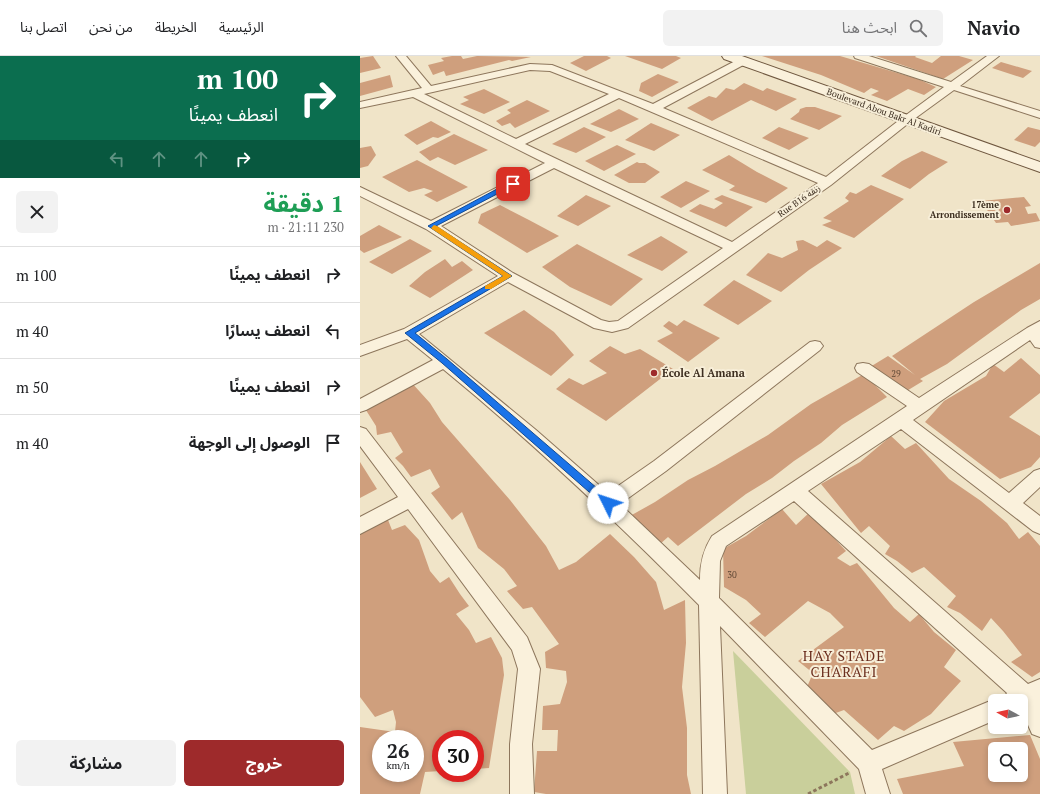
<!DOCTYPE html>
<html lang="ar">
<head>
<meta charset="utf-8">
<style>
	:root { --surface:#fff; --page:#f2f2f2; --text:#202124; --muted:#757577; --line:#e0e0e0; --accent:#9e2a2b }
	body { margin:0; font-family:"PT Serif","Noto Sans Arabic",serif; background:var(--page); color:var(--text); direction:rtl; height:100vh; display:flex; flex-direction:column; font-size:15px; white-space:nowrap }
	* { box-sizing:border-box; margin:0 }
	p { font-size:13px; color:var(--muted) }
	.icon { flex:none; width:22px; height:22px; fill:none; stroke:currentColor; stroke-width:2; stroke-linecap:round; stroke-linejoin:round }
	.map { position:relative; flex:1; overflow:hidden; direction:ltr }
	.side { display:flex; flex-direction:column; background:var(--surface); width:360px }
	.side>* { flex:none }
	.guide { background:#0b6e4f; color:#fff; overflow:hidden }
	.needle { width:26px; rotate:278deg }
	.buttons { position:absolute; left:628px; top:638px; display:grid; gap:8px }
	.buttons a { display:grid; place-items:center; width:40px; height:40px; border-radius:6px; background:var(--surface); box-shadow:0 2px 6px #0003; font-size:20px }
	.speed { position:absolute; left:12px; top:674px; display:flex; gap:8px; font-size:20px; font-weight:700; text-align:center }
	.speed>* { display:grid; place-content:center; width:52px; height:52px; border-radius:50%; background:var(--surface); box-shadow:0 2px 6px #0003; line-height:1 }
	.speed small { font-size:10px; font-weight:400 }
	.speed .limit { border:6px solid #d22; background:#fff; color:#111 }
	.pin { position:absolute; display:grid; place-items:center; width:34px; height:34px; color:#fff; margin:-17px; border-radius:8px; box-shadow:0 2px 6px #0006 }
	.me { position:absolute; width:44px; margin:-22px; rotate:311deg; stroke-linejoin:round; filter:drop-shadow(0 0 3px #0008) }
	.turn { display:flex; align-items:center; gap:14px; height:84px; padding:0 16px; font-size:18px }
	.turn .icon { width:52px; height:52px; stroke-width:2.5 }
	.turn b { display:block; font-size:28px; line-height:34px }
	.lanes { display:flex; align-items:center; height:38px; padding:0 16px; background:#0003; justify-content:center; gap:20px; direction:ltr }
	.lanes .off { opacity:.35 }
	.round { display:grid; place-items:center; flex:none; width:42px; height:42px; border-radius:6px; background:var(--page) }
	.summary { display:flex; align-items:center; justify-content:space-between; height:68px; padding:0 16px }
	h1 { font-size:24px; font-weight:700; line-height:30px; color:#1e9e55 }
	.action { display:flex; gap:8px; margin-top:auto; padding:8px 16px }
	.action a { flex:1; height:46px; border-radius:6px; background:var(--accent); color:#fff; font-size:16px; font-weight:700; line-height:46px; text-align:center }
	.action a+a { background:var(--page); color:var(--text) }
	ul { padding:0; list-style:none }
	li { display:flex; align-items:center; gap:12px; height:56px; padding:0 16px; border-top:1px solid var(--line) }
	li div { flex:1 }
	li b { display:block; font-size:15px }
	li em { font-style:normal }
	header { display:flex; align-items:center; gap:24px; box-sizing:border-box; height:56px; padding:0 20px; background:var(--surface); border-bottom:1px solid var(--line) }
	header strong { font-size:19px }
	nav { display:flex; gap:22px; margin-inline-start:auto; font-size:14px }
	.search { width:280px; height:36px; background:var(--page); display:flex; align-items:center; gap:10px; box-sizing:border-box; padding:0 14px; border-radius:6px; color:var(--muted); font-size:15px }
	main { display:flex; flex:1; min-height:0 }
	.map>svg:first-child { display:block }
</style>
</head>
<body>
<header>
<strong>Navio</strong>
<div class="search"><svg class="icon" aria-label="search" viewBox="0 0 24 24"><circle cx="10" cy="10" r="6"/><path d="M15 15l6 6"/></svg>ابحث هنا</div>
<nav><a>الرئيسية</a><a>الخريطة</a><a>من نحن</a><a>اتصل بنا</a></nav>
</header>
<main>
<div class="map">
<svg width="680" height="738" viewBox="0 0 680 738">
	<rect width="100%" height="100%" fill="#f0e4c8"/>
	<path fill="#c9cf9b" d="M373 595 490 716 495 738H386Z"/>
	<g fill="#cf9f7d" fill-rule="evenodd">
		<path d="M13 0 21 12 0 17V2Z"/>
		<path d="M92 0H101L103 3 117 0 171 1 152 5 149 4 86 20 84 15 73 19 68 9 84 5 81 2Z"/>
		<path d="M224 0H247L251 2 226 15 210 7Z"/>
		<path d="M265 0H316L321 2 302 13Z"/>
		<path d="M402 0H480L558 23 576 31 564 39 548 33 527 45 511 39 519 35 511 32 504 37 461 19Z"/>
		<path d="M516 0H556L555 1 572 7 581 0H599L613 4 583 23Z"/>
		<path d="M641 6 672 15 663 22 632 12Z"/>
		<path d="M298 18 319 26 292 41 279 35 281 27Z"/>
		<path d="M30 19 33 31 0 40V27Z"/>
		<path d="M384 27 403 35 407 32 437 43 416 55 391 44 352 65 327 52 349 40 356 42 366 32 374 34Z"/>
		<path d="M124 33 150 46 124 58 100 48 109 44 103 41Z"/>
		<path d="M167 44 190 55 155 72 150 67 142 70 136 65 151 57 147 54Z"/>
		<path d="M446 51H455L482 60 459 74 430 63 439 56 440 53Z"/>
		<path d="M259 53 279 63 251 76 230 68Z"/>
		<path d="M71 65 91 76 78 82 73 81 57 89 44 79Z"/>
		<path d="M291 67 320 79 294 95 265 84Z"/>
		<path d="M224 71 246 81 216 97 192 88Z"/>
		<path d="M419 71 449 82 429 94 402 82Z"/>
		<path d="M668 71 680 74V86L675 91 654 84Z"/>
		<path d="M94 78 128 94 95 109 78 101 70 105 59 96Z"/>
		<path d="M257 89 276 98 244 115 225 105Z"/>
		<path d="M11 90 16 99 8 110 0 112V92Z"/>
		<path d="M562 95 588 106 569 118 550 133 521 120 542 105Z"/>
		<path d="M369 99 397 116 428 132 406 147 369 134 375 130 342 114Z"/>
		<path d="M57 104 108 131 77 146 64 139 73 135 64 132 49 136 22 121Z"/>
		<path d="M277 106 279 107H285L300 116 285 127H269L254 119Z"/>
		<path d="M326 125 350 135 321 152 300 141Z"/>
		<path d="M511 129 544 143 494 182 462 169 472 165 463 162 489 145 485 142 490 136 496 138Z"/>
		<path d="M226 139 251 150 218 170 197 160Z"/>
		<path d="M362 139 393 151 366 171 329 155 340 148 354 153 363 147 354 143Z"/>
		<path d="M664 141 671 150 665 151 668 158 676 157 680 165 651 170 648 166 636 167 621 145Z"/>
		<path d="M140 149 169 164 199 180 167 197 118 167 121 158Z"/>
		<path d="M19 169 42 181 4 197 0 194V180Z"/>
		<path d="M301 180 328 196 302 215 267 199Z"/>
		<path d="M50 183 72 195 32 218 9 206Z"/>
		<path d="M443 184 457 191 467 184 482 192 449 214 421 236 386 219 408 197 422 202 438 194 436 185Z"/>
		<path d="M217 188 253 207 283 223 251 250 210 231 182 211Z"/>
		<path d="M85 203 92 211 102 205 113 214 70 242 49 230 65 216Z"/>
		<path d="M680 207V243L661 254 587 308 560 323 563 325 545 336 510 311 528 300 555 319 532 300 614 246Z"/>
		<path d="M374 224 412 245 378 269 343 249Z"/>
		<path d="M164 254 194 276 214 299 191 320 124 277Z"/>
		<path d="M324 264 360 282 328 306 297 285 313 277 303 270 309 265 317 270Z"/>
		<path d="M250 290 265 298 280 293 313 313 246 365 196 333 209 322 223 329 247 317 229 305Z"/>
		<path d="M661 302 680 319V337L649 361 680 380V401L671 411 640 423 565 366 584 345 626 320 633 308 644 316Z"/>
		<path d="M504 318 527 341 482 369 461 387 434 405 412 422 386 438 318 490 308 481 300 488 270 460 295 446 328 424 355 410 408 379 451 348Z"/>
		<path d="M51 326 70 347 82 366 150 444 186 490 199 514 216 506 250 478 274 501 296 526 304 554 325 544 326 587 322 631 327 672V719L331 738H186L174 736 177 695H197L198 674H182L183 650 200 648 207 626 206 615 186 612 185 596 199 588 172 551 163 553 147 535 157 530 144 513 118 492 102 456 92 464 82 451 71 437 80 431 70 413 51 421 43 410 35 402 43 396 31 376 17 379 16 370 4 351Z"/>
		<path d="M531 380 545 393 556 387 589 423 621 445 647 467 659 483 668 476 680 490V616L672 621 651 606 662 599 643 575 631 562 622 575 600 557 587 551 596 540 564 511 552 517 537 505 525 498 530 490 509 470 501 477 461 428 500 406Z"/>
		<path d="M0 406 17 433 0 442Z"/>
		<path d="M422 453 436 469 450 456 486 495 477 502 490 510 497 507 534 552 550 566 559 558 574 576 596 594 584 611 601 625 571 658 544 675 534 670 518 684 484 654 473 658 447 631 453 617 438 605 484 571 470 557 448 545 405 581 389 567 401 558 386 544 364 531 363 493 386 480Z"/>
		<path d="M26 459 32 474 45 469 59 484 70 515 80 527 89 521 100 538 109 550 96 558 109 574 116 587 131 581 142 602 144 619 129 712 115 713V683H81V715L65 716 60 738H0V671L35 676 36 666 33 654 15 661 0 641V477ZM21 683H55V717H21Z"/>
		<path d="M670 679 680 703V738H543L537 723 604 710 593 686ZM635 693H661V719H635Z"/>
	</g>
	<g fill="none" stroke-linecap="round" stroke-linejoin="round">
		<defs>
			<g id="street">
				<path d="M36 0H46L71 30 170 8 192 9 293 48 379 3H387L388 5 387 7 303 52 466 121 542 62 584 31 495 2 494 0H509L591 26 627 0H639L600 30 680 55V62L594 34 550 66 471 129 268 272 252 276 234 272 148 226 59 278 176 374 248 437 294 405 450 286 455 285 460 286 463 290 460 294 306 415 260 448 340 524C340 507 343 494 352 480L547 350 497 316 495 312 497 308 503 307 509 308 559 342 667 272 680 265V292L675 291 670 284 553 364 649 437 674 415 680 413V431L663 447 680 460V478L673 475 541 373 448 435 668 628 680 623V681L672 678 661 653V645H642L647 637 434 445 366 490 360 505 359 542 512 694 635 643 641 645H635V664L522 713 530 738H506L499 713 360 570 367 738H343L339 549C257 466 172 386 83 313L6 354 0 356V343L73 304 47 283 0 300V289L44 273 138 220 66 173 0 140V131L71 165 185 107 53 41 0 52V46L62 32ZM170 14 190 15 249 38 156 83 64 38ZM259 42 458 127 372 186 165 88ZM194 112 363 192 258 265 249 266 241 264 153 217 81 170Z"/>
				<path d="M0 371 6 373 167 581 180 613 172 688 174 738H150V688L158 613 152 594 48 453 0 478V461L38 441 0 390Z"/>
			</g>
			<path id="secondary" d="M362 0H382L680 106V116L364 3Z"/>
		</defs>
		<use href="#street" stroke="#8d765c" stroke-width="2"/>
		<use href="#secondary" stroke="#6f573f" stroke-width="2"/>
		<path stroke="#8d765c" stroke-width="3" stroke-dasharray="3.5 2.5" stroke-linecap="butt" d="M448 738 489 717"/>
		<use href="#street" fill="#faf1dc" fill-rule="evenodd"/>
		<use href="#secondary" fill="#faf1dc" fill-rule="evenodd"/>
	</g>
	<path fill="#1a73e8" stroke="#114b97" d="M150 126 156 128 76 170 152 220 55 277 87 303 252 445 253 447 252 450H245L82 307 45 277 143 220 68 170Z"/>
	<path fill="#f59e0b" d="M74 169 77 170 152 220 131 233H125V230L143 220 72 173 71 172Z"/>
	<g fill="#9e2a2b" stroke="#f7eed8" stroke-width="1.5">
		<circle cx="647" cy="154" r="4"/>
		<circle cx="294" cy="317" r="4"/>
	</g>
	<g text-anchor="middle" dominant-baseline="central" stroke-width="4" stroke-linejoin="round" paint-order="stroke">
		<g font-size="9" fill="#3d2e20" stroke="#f7eed8">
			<text transform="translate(524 56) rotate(20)">Boulevard Abou Bakr Al Kadiri</text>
			<text transform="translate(439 145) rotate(-35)">Rue B16 زنقة</text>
		</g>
		<g font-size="9" font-weight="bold" fill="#3d2e20" stroke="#f7eed8" text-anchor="end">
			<text x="639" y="149">17ème<tspan x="639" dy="10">Arrondissement</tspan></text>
		</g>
		<g font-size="9" fill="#624a37">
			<text x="536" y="318">29</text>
			<text x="372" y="519">30</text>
		</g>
		<g font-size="11" font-weight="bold" fill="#3d2e20" stroke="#f7eed8" text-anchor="start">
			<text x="302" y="317">École Al Amana</text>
		</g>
		<g font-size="14" letter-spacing="1" fill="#6b2e1e" stroke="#f7eed8">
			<text x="484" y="599">HAY STADE<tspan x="484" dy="16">CHARAFI</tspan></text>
		</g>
	</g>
</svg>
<div class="buttons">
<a><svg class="needle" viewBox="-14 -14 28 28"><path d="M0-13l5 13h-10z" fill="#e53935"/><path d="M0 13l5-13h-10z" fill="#757577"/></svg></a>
<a><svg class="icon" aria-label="search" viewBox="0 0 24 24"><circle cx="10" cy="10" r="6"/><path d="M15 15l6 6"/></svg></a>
</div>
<div class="speed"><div>26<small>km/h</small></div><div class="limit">30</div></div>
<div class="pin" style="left:153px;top:128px;background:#d93025"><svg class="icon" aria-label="arrive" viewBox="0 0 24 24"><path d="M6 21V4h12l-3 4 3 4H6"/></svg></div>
<svg class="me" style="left:248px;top:447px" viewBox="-20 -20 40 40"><circle r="19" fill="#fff"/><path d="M0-13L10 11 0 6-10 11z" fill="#1a73e8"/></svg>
</div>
<section class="side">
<div class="guide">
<div class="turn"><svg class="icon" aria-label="right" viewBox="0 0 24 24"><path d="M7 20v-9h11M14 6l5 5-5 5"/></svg><div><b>100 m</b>انعطف يمينًا</div></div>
<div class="lanes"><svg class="icon off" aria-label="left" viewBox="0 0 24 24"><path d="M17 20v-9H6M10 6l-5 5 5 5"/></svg><svg class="icon off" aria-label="ahead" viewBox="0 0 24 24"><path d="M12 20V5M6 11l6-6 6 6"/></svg><svg class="icon off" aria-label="ahead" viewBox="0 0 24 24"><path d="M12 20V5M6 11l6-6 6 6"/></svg><svg class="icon" aria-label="right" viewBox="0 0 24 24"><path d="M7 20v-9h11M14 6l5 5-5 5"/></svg></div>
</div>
<div class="summary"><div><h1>1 دقيقة</h1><p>230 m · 21:11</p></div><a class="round"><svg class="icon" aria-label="close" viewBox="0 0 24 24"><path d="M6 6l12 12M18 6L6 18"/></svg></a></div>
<ul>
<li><svg class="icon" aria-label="right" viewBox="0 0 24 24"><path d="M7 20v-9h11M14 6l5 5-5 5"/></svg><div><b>انعطف يمينًا</b></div><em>100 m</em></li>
<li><svg class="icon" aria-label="left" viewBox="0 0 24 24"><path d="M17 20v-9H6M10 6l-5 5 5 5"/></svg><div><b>انعطف يسارًا</b></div><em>40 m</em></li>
<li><svg class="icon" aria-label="right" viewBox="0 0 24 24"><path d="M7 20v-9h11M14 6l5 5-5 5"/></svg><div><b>انعطف يمينًا</b></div><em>50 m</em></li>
<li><svg class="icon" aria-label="arrive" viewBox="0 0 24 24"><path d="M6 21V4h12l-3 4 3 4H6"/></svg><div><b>الوصول إلى الوجهة</b></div><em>40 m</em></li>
</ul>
<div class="action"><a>خروج</a><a>مشاركة</a></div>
</section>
</main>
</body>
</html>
